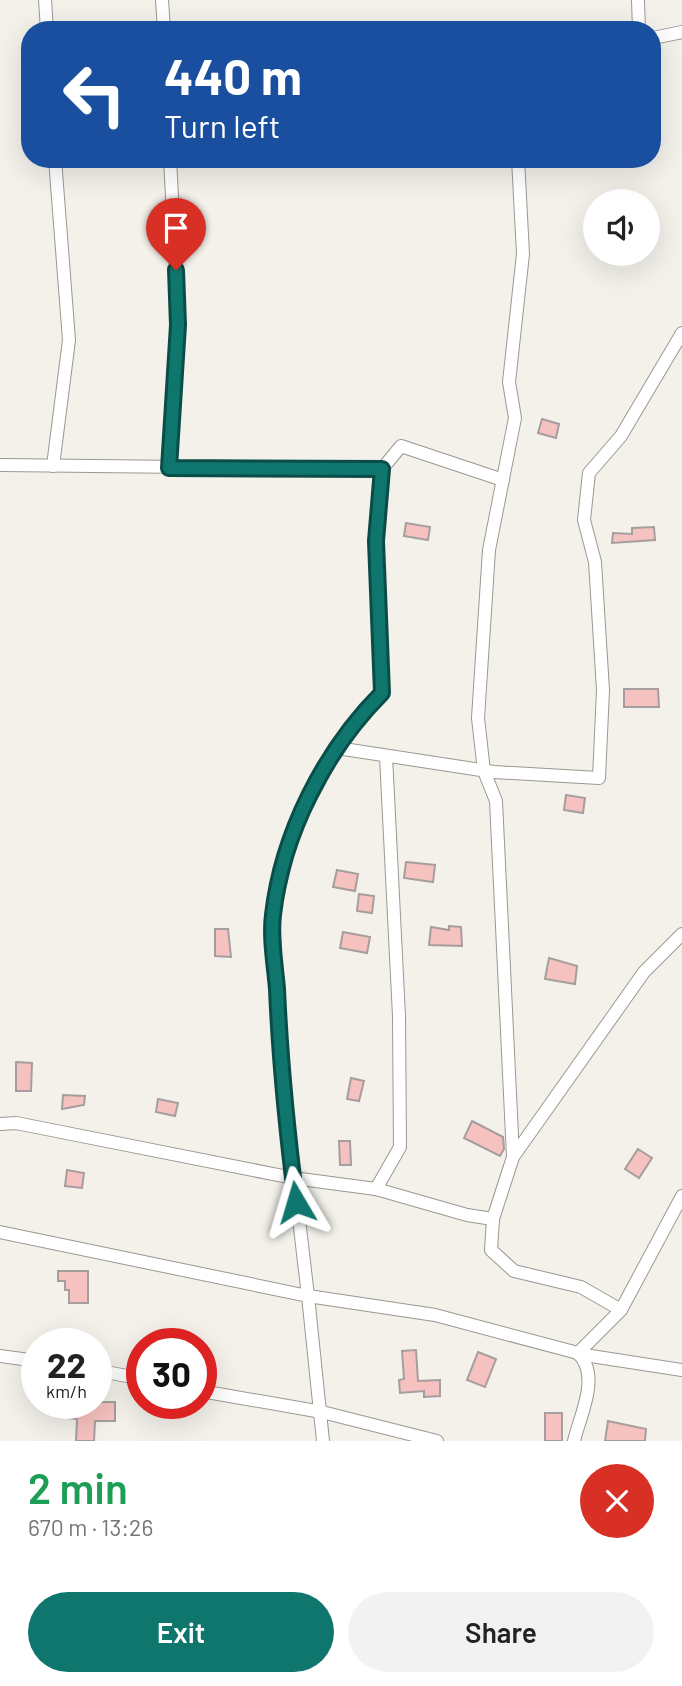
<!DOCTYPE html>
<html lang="en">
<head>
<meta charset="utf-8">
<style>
	:root { --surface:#fff; --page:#f2f2f2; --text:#222; --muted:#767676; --accent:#0f766e }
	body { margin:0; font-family:Barlow,sans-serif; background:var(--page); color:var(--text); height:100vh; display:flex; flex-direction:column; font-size:26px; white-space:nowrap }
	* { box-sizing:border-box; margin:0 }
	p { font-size:23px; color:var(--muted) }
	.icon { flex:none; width:38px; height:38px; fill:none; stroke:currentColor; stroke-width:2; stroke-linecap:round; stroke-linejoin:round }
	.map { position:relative; height:1441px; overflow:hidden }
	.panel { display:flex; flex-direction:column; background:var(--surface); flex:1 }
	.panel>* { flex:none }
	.hud { position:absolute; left:21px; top:21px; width:640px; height:147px; border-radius:28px; box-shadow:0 7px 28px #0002; background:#1a4fa0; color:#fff; overflow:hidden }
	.tools { position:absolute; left:583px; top:189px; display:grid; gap:14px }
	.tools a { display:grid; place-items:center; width:77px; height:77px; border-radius:50%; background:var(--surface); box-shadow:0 7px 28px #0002; font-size:35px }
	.speed { position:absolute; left:21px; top:1328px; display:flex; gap:14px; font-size:35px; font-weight:700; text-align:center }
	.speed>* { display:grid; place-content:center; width:91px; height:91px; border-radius:50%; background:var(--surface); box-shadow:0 7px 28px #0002; line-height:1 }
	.speed small { font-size:18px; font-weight:400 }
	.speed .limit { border:10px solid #d22; background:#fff; color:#111 }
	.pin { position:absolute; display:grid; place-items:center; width:60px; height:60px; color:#fff; margin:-72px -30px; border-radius:50% 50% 50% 0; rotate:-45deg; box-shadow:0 0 7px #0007 }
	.pin .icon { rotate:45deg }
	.me { position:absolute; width:77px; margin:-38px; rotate:353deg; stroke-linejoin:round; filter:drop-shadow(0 0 5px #0008) }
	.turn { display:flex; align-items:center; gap:24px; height:147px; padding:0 28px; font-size:32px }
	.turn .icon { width:91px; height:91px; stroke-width:2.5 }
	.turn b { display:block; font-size:49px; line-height:60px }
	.round { display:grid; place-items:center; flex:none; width:74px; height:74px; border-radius:37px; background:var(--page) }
	.headline { display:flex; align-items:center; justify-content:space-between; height:119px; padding:0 28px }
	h1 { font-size:42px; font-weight:600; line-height:52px; color:#1e9e55 }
	.button { display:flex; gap:14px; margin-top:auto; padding:14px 28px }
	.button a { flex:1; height:80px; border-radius:42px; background:var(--accent); color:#fff; font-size:28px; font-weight:600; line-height:80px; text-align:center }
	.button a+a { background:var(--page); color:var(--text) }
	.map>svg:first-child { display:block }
</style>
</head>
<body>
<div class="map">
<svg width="682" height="1441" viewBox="0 0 682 1441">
	<rect width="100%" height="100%" fill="#f3f1ea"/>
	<g fill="#f6c2bf" stroke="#a69e9e" stroke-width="2">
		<path d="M542 419 559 424 556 438 538 433Z"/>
		<path d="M406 523 430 527 428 540 404 536Z"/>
		<path d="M654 527 655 540 612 543 613 533 632 534V528Z"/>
		<path d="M624 689H658L659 707H624Z"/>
		<path d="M566 795 585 798 583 813 564 810Z"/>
		<path d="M406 862 435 865 433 882 404 878Z"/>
		<path d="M337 870 358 874 355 891 333 887Z"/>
		<path d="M359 894 374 896 372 913 357 911Z"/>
		<path d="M449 926 461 927 462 946 429 945 431 927 449 930Z"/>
		<path d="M215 929H228L231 957 215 956Z"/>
		<path d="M343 932 370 937 367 953 340 948Z"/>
		<path d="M549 958 577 966 575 984 545 979Z"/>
		<path d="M16 1062 32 1063 31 1091H16Z"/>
		<path d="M351 1078 364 1081 359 1101 347 1099Z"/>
		<path d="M63 1095 85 1096 84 1105 62 1109Z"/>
		<path d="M158 1099 178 1103 175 1116 156 1112Z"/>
		<path d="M472 1121 503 1137 504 1149 500 1156 464 1138Z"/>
		<path d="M339 1141H350L351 1165H340Z"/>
		<path d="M638 1149 652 1158 639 1178 625 1169Z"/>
		<path d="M67 1170 84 1173 82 1188 65 1186Z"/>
		<path d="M58 1271H88V1303H69V1290H65V1281H58Z"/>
		<path d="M416 1350 418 1381 440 1380V1396L424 1397V1391L400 1393 399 1380 404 1379 402 1351Z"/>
		<path d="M478 1352 496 1359 485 1387 467 1380Z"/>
		<path d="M104 1402H115V1421H95L94 1441H76L77 1419 57 1417 59 1404 79 1406V1404Z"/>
		<rect x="545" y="1413" width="17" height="28"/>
		<path d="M608 1421 646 1429 645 1441H605Z"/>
	</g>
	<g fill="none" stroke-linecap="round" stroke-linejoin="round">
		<defs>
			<g id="street">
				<path d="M45 0 47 30"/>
				<path d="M162 0 164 30"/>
				<path d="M638 0 639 30"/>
				<path d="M653 38 682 32"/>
				<path d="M0 465 382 469 376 541 382 693 356 719 337 748"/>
				<path d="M53 466 69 340 55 159"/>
				<path d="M169 468 179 325 170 159"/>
				<path d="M382 469 401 446 503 480"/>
				<path d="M0 1124 16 1123 293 1178 376 1189 400 1147 399 1016 386 756"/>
				<path d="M513 1157 496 801 484 771 478 718 489 550 515 418 509 382 523 254 518 159"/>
				<path d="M376 1189 467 1215 493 1219 513 1157 644 972 682 934"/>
				<path d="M493 1219 491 1250 514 1271 581 1287 621 1310 578 1353"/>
				<path d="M0 1232 308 1296 280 1057 273 915 292 833 337 748 494 772 599 778 603 690 595 562 584 520 589 473 621 436 682 333"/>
				<path d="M621 1310 682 1196"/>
				<path d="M578 1354 682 1370"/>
				<path d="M0 1356 37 1361"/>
				<path d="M96 1370 142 1379"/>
				<path d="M201 1391 322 1412 437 1441"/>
				<path d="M323 1441 308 1296 435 1315 578 1353C601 1376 580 1415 574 1441"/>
			</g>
		</defs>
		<use href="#street" stroke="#9a9891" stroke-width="14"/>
		<use href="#street" stroke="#fff" stroke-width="12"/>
	</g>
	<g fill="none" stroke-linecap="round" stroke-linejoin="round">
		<defs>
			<path id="route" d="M176 270 178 325 169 468 382 469 376 541 382 693C325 750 282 834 273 915 270 938 275 965 277 989 280 1060 287 1131 296 1202"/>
		</defs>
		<use href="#route" stroke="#0a4d48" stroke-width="18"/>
		<use href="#route" stroke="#0f766e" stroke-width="12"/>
	</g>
</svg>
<div class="tools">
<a><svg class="icon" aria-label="sound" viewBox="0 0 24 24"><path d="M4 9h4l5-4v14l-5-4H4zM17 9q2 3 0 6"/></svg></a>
</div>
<div class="speed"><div>22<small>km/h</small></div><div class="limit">30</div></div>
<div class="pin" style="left:176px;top:270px;background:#d93025"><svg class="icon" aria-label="arrive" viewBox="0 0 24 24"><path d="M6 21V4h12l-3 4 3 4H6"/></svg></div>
<svg class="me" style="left:296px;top:1202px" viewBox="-20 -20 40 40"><path d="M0-17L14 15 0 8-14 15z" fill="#0f766e" stroke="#fff" stroke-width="4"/></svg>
<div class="hud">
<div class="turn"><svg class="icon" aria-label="left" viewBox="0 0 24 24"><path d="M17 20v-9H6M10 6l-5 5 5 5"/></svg><div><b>440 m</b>Turn left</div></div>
</div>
</div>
<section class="panel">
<div class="headline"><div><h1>2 min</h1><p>670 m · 13:26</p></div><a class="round" style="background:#d93025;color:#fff"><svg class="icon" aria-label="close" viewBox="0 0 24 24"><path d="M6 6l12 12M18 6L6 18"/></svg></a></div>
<div class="button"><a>Exit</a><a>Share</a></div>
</section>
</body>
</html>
